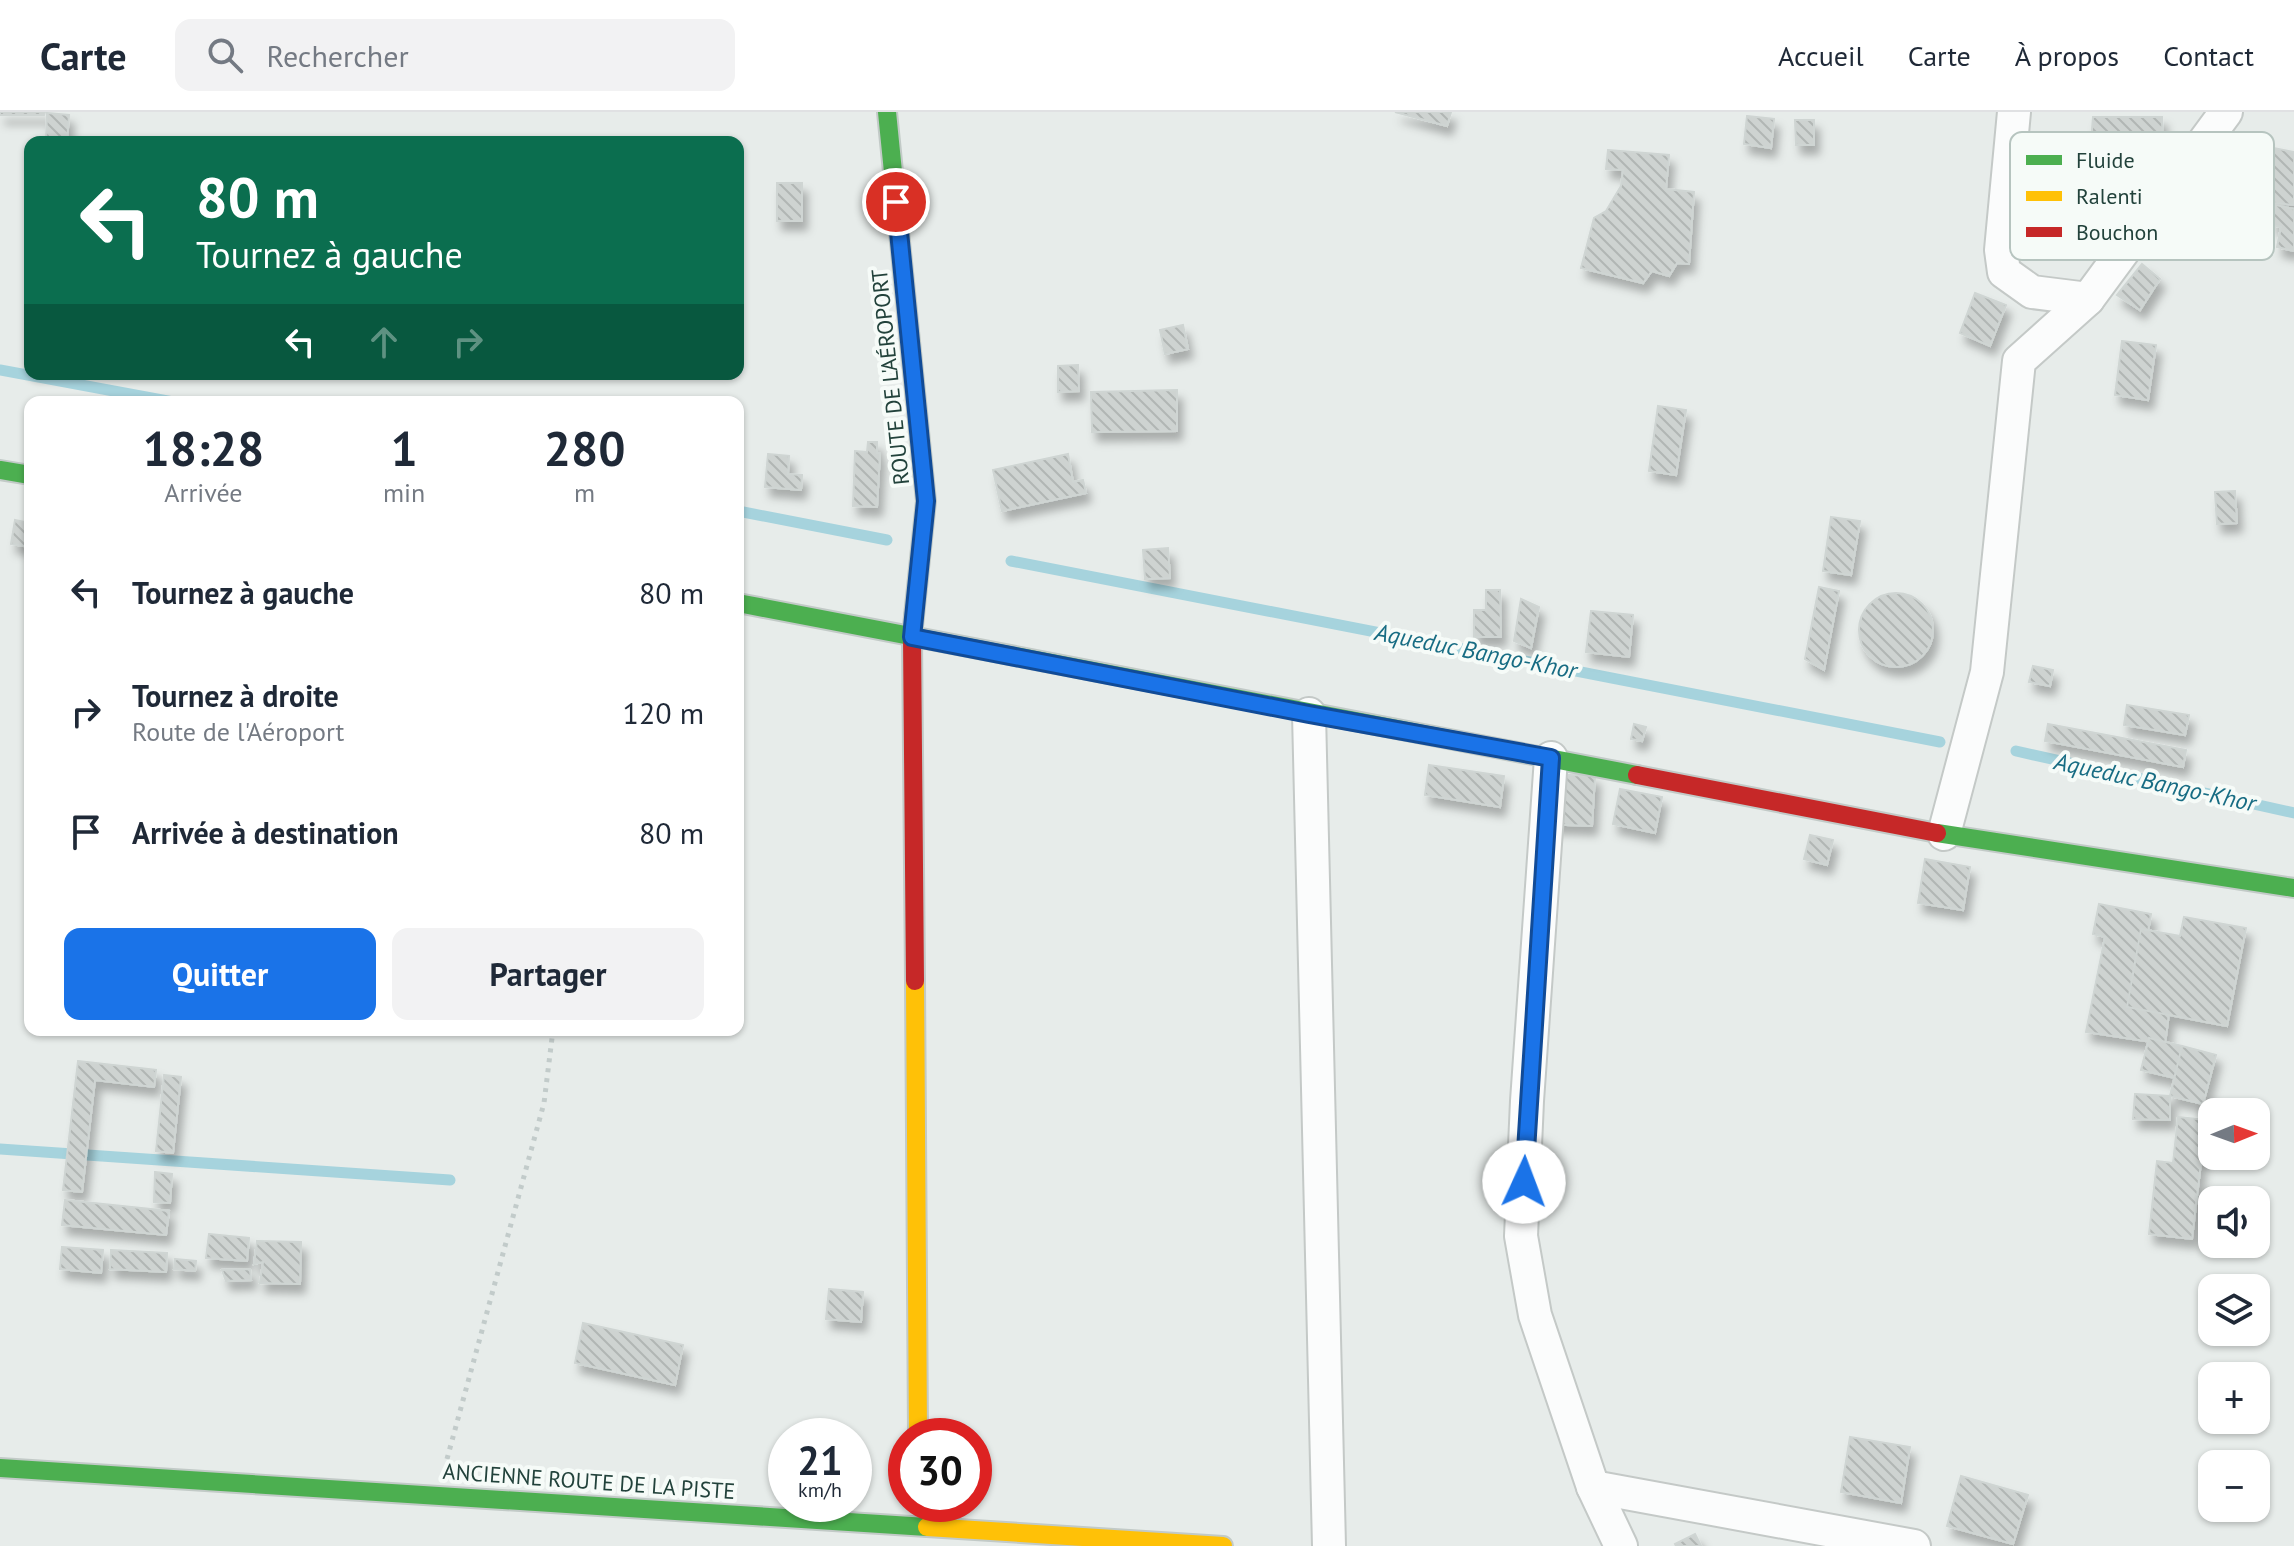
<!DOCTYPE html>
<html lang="fr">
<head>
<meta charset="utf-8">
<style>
	:root { --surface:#fff; --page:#f2f2f3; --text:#1f2937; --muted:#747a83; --line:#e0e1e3; --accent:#1a73e8 }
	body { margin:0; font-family:"PT Sans",sans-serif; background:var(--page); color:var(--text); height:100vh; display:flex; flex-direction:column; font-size:30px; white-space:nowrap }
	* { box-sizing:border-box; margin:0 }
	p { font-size:26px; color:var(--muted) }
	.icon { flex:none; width:44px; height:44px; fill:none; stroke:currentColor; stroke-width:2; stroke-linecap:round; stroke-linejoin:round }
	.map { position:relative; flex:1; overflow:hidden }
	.side { position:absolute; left:24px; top:284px; width:720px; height:640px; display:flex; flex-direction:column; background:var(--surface); border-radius:16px; box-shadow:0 2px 6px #0004 }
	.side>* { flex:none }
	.top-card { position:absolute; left:24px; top:24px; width:720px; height:244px; border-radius:16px; box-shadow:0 2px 6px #0004; background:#0b6e4f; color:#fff; overflow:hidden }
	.needle { width:52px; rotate:89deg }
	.fabs { position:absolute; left:2198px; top:986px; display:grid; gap:16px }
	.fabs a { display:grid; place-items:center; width:72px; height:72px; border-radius:16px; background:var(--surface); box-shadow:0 2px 6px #0004; font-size:40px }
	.speed { position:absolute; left:768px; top:1306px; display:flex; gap:16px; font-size:40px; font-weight:700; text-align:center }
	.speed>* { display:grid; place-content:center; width:104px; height:104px; border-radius:50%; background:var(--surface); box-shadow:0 2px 6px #0004; line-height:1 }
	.speed small { font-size:20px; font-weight:400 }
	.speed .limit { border:12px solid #d22; background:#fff; color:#111 }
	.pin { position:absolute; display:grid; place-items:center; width:68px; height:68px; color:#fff; margin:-34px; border:4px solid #fff; border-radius:50%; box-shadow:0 2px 8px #0007 }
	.me { position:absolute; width:88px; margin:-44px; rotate:2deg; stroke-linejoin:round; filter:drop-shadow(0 0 6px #0008) }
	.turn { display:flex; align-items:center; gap:28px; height:168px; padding:0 40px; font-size:36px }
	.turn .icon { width:104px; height:104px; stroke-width:2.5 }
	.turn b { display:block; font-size:56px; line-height:68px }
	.lanes { display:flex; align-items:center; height:76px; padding:0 40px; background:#0003; justify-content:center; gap:40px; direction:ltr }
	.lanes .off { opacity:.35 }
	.eta { display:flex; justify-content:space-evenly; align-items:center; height:136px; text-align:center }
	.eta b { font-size:48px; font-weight:700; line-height:56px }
	.cta { display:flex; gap:16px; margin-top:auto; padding:16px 40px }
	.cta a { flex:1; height:92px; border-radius:16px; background:var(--accent); color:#fff; font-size:32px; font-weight:700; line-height:92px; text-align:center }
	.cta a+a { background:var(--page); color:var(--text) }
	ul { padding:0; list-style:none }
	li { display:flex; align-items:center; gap:24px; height:120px; padding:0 40px }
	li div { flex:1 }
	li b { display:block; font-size:30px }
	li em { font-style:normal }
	header { display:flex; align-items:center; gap:48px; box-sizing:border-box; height:112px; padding:0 40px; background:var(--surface); border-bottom:2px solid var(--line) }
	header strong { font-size:38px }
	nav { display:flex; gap:44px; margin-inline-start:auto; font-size:28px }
	.search { width:560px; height:72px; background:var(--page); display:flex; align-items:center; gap:20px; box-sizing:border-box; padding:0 28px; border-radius:16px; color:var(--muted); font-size:30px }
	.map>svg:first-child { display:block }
</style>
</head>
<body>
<header>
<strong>Carte</strong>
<div class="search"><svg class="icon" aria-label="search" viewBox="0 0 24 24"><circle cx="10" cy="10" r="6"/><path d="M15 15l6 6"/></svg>Rechercher</div>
<nav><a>Accueil</a><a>Carte</a><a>À propos</a><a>Contact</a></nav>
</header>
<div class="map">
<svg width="2294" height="1434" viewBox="0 0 2294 1434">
	<defs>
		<pattern id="building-back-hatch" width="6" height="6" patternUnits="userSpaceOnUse" patternTransform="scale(2)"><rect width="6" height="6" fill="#ced3d1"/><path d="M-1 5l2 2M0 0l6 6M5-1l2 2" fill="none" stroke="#b1b6b4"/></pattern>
		<filter id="shadow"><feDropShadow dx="5" dy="9" stdDeviation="4" flood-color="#0004"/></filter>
	</defs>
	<rect width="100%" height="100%" fill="#e7ecea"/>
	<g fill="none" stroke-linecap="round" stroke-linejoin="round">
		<g stroke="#a6d3dd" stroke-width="11">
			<path d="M0 258 173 290"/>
			<path d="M738 399 887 428"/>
			<path d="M1011 449 1940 630"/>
			<path d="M2016 639 2294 701"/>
			<path d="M0 1037 450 1068"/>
		</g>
	</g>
	<g fill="url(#building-back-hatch)" stroke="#cfd5d3" stroke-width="2" filter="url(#shadow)">
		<path d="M0 0H45L44 3H0Z"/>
		<path d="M1395 0H1451L1447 14Z"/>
		<path d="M47 1 69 3 67 30H46Z"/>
		<path d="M1747 4 1774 7 1771 36 1744 32Z"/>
		<path d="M2093 5H2162L2163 54 2089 55Z"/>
		<path d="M1795 8H1814V33H1796Z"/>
		<path d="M2243 30 2294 40V93L2223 86Z"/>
		<path d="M1608 38 1669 43 1666 77 1694 80 1689 152 1677 151 1669 164 1652 159 1643 171 1581 156 1594 106 1606 99 1621 74 1623 58 1606 57Z"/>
		<rect x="777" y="71" width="25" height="38"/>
		<path d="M2276 93 2294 97V139L2277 135 2281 115 2272 113Z"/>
		<path d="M2142 152 2160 167 2140 198 2117 183Z"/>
		<path d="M1975 181 2006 193 1990 234 1960 221Z"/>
		<path d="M1183 213 1188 237 1165 242 1160 218Z"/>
		<path d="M2122 229 2156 233 2148 288 2115 283Z"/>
		<path d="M1078 253 1079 279 1058 280V254Z"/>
		<path d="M1177 278V319L1092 320 1091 280Z"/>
		<path d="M1658 294 1686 298 1676 363 1649 359Z"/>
		<path d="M868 330H877V341H880L877 395 853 394 855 339 867 340Z"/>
		<path d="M768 342 789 344 788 362 802 363 801 378 765 375Z"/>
		<path d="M1068 342 1073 370 1083 368 1086 381 1002 399 993 358Z"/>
		<path d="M2235 379 2237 411 2217 412 2215 380Z"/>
		<path d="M1831 405 1860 409 1851 463 1823 459Z"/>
		<path d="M15 408 30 411V435L11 432Z"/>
		<path d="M1168 436 1170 466 1145 467 1143 438Z"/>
		<path d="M1819 475 1839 479 1824 558 1805 547Z"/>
		<path d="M1486 478H1500L1501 525H1474V498H1486Z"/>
		<circle cx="1896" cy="518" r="37"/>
		<path d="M1521 487 1539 495 1531 536 1514 529Z"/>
		<path d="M1591 499 1633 503 1629 545 1586 540Z"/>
		<path d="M2033 554 2053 558 2050 574 2029 570Z"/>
		<path d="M2127 593 2189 603 2185 623 2124 613Z"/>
		<path d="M1634 612 1646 615 1642 629 1631 627Z"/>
		<path d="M2048 612 2186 638 2183 655 2045 629Z"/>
		<path d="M1429 653 1504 664 1500 695 1425 683Z"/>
		<path d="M1543 662 1595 664 1592 714 1541 712Z"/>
		<path d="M1620 677 1662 685 1655 721 1613 712Z"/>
		<path d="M1810 723 1833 728 1827 753 1804 747Z"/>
		<path d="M1925 747 1970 755 1963 798 1918 791Z"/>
		<path d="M2099 792 2151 802 2136 890 2170 894 2165 932 2086 920 2105 825 2093 822Z"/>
		<path d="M2184 805 2246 816 2227 914 2127 895 2141 817 2180 824Z"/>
		<path d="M2149 926 2182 934 2175 966 2141 958Z"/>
		<path d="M2182 934 2216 943 2203 992 2170 984Z"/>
		<path d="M78 949 156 958 154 975 95 968 82 1080 63 1078Z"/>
		<path d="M164 963 181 965 173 1041 156 1039Z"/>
		<path d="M2135 982 2170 984V1008L2133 1007Z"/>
		<path d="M2178 1005 2206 1008 2192 1127 2149 1122 2157 1049 2173 1051Z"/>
		<path d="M155 1060 172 1062 170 1091 154 1090Z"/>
		<path d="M65 1088 169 1099 166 1123 62 1113Z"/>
		<path d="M209 1122 249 1126 247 1149 206 1146Z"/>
		<path d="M257 1129 301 1130 300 1172 260 1171 263 1150 254 1152Z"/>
		<path d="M62 1135 103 1138 101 1161 60 1157Z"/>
		<path d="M111 1138 167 1141 166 1160 110 1157Z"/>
		<path d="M175 1147 196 1149 195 1159 174 1157Z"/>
		<path d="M250 1157 251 1168 226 1169 222 1158Z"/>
		<path d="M829 1177 863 1180 861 1210 826 1207Z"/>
		<path d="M583 1211 683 1233 675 1273 575 1251Z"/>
		<path d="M1850 1325 1910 1335 1901 1391 1841 1380Z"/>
		<path d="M1961 1364 2028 1383 2013 1432 1947 1414Z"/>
		<path d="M1695 1422 1701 1434H1676L1675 1432Z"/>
	</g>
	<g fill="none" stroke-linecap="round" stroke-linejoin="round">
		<defs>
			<g id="street">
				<path d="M2014 0 2001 138 2004 160 2032 180 2088 187"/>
				<path d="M1309 602 1329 1434"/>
				<path d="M1551 646 1527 989 1521 1124 1535 1203 1593 1375 1621 1434"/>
				<path d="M1944 722 1987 560 2019 249 2088 187 2226 0"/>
				<path d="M1593 1375 1914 1434"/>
			</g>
			<g id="fast">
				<path d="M887 0 926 389 914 504"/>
				<path d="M0 358 30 363"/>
				<path d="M738 491 1637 663"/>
				<path d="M1937 721 2294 776"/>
				<path d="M0 1356 927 1415"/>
			</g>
			<g id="slow">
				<path d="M915 869 918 1324"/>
				<path d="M927 1415 1223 1434"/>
			</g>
			<g id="jam">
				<path d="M914 504 912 525 915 869"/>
				<path d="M1637 663 1937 721"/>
			</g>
		</defs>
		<use href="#street" stroke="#c4c9c7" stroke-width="36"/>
		<use href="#fast" stroke="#c2cac7" stroke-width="22"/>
		<use href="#slow" stroke="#c2cac7" stroke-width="22"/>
		<use href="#jam" stroke="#c2cac7" stroke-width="22"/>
		<path stroke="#c2cbca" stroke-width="5" stroke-dasharray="4 6" stroke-linecap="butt" d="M447 1347 544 991 553 918"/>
		<use href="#street" stroke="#fbfcfc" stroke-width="32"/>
		<use href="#fast" stroke="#4caf50" stroke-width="18"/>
		<use href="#slow" stroke="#ffc107" stroke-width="18"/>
		<use href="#jam" stroke="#c62828" stroke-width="18"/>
	</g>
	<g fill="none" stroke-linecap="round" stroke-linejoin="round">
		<defs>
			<path id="route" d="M896 90 926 389 912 525 1309 602 1551 646 1524 1070"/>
		</defs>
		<use href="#route" stroke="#114b97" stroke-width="20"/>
		<use href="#route" stroke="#1a73e8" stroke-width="14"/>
	</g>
	<g text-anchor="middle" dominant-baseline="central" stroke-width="8" stroke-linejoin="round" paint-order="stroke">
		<g font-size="22" fill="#22423b" stroke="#f6fbf8">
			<text transform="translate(890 265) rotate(-96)">ROUTE DE L'AÉROPORT</text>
			<text transform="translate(589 1369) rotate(4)">ANCIENNE ROUTE DE LA PISTE</text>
		</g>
		<g font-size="24" font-style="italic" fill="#176c83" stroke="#f6fbf8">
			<text transform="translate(1476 539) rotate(11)">Aqueduc Bango-Khor</text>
			<text transform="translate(2155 670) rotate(12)">Aqueduc Bango-Khor</text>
		</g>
	</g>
	<rect x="2010" y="20" width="264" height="128" rx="12" fill="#f6fbf8" stroke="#b6c4bf" stroke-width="2"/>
	<rect x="2026" y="43" width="36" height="10" fill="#4caf50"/>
	<rect x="2026" y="79" width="36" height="10" fill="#ffc107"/>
	<rect x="2026" y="115" width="36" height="10" fill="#c62828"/>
	<g font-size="22" fill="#22423b">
		<text x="2076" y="56">Fluide</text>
		<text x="2076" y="92">Ralenti</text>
		<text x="2076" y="128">Bouchon</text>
	</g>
</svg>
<div class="fabs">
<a><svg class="needle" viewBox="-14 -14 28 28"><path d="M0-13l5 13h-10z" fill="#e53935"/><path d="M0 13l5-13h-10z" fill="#747a83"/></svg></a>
<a><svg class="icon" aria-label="sound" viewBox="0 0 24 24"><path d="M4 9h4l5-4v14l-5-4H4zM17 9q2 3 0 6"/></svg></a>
<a><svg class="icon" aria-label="layers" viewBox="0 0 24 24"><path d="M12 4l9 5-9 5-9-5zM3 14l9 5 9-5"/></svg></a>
<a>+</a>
<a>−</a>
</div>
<div class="speed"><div>21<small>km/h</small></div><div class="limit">30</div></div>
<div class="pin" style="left:896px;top:90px;background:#d93025"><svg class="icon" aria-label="arrive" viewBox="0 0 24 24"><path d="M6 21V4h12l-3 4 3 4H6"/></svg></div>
<svg class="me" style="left:1524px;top:1070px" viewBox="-20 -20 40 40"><circle r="19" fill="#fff"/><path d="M0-13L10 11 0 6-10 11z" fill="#1a73e8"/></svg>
<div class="top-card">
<div class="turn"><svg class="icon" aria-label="left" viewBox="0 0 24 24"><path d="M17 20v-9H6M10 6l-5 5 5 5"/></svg><div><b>80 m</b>Tournez à gauche</div></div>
<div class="lanes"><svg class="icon" aria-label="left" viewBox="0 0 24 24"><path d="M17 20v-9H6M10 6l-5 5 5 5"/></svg><svg class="icon off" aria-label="ahead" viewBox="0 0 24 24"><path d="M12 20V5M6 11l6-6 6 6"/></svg><svg class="icon off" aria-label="right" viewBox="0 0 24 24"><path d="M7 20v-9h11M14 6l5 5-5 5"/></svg></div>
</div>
<section class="side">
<div class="eta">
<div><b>18:28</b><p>Arrivée</p></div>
<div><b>1</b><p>min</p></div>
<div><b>280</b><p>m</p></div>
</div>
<ul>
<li><svg class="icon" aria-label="left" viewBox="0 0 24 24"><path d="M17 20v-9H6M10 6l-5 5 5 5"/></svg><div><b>Tournez à gauche</b></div><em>80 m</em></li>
<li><svg class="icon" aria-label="right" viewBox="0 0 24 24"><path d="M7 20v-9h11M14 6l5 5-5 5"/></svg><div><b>Tournez à droite</b><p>Route de l'Aéroport</p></div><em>120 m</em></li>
<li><svg class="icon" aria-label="arrive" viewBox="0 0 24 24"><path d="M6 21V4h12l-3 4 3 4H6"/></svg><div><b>Arrivée à destination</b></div><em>80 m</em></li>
</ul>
<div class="cta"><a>Quitter</a><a>Partager</a></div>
</section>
</div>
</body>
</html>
